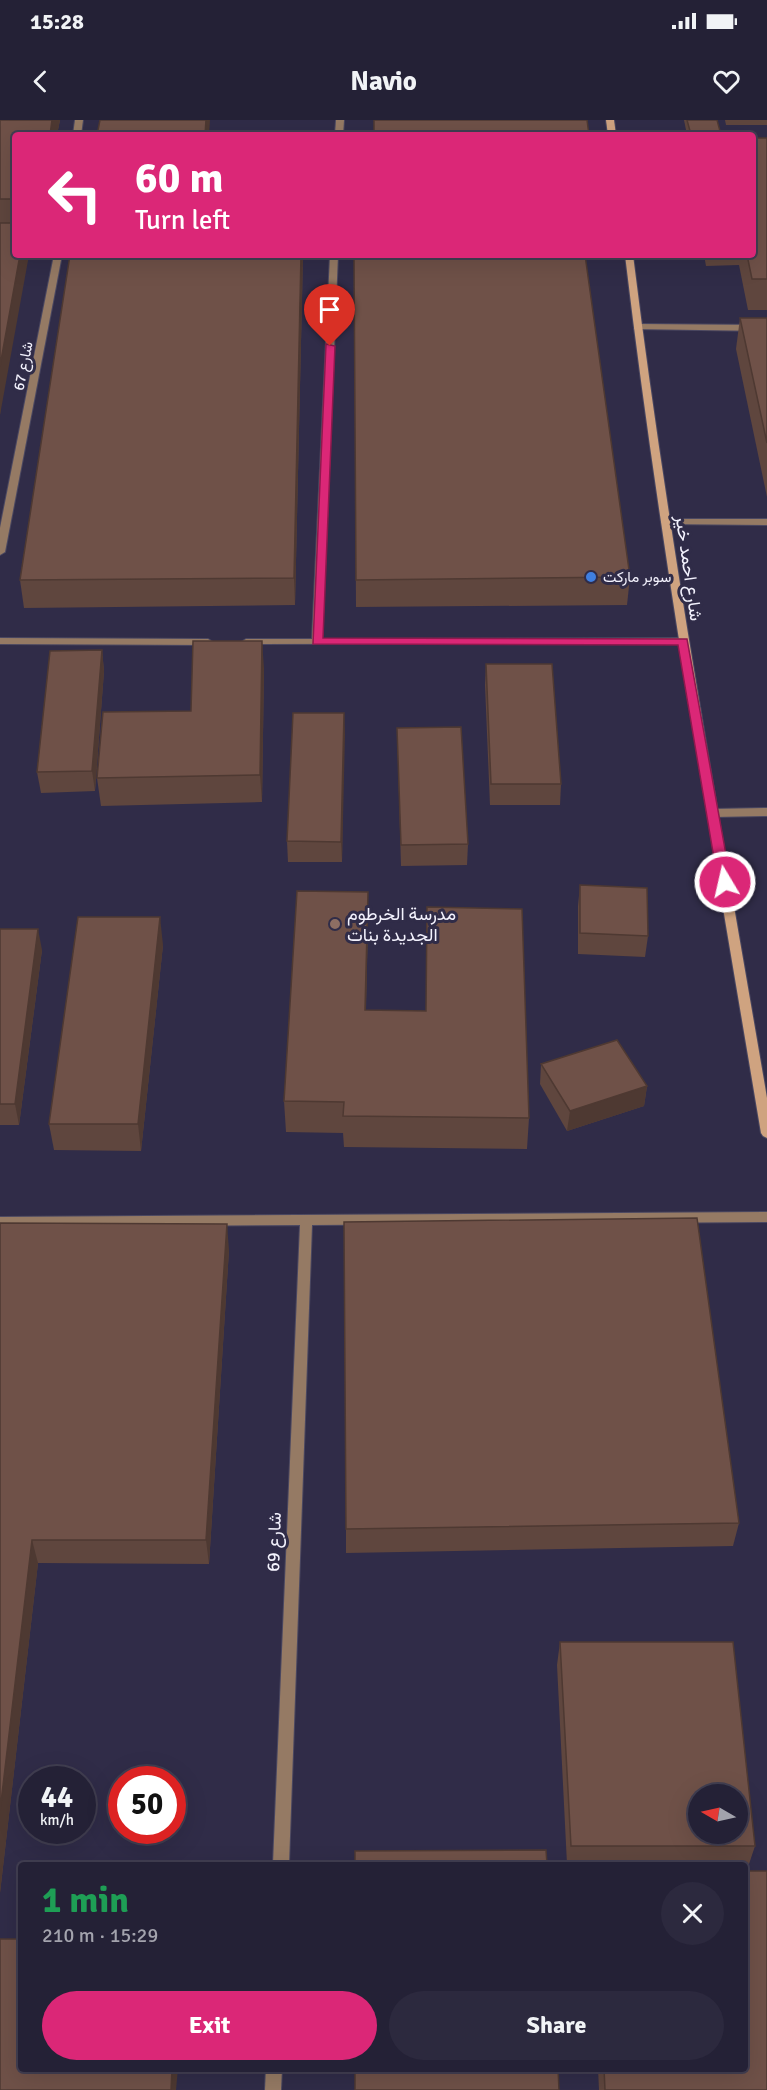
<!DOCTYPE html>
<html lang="en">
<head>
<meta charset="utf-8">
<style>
	:root { --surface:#242136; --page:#2c293e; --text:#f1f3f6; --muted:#a3a3ad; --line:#413e51; --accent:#db2777 }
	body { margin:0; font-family:Signika,Vazirmatn,sans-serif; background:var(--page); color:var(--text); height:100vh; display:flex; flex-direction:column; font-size:22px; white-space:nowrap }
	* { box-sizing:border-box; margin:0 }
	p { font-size:20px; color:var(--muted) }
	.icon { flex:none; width:33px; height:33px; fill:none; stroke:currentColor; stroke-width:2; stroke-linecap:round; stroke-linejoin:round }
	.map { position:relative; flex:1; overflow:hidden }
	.sheet { position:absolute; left:18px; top:1742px; width:730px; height:210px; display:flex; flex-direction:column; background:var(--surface); border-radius:6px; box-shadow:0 6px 24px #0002,0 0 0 2px var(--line) }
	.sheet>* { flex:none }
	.hud { position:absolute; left:12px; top:12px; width:744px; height:126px; border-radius:6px; box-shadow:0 6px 24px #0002,0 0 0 2px var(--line); background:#db2777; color:#fff; overflow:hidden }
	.needle { width:39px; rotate:279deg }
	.controls { position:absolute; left:688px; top:1664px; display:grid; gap:12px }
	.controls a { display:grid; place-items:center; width:60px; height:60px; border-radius:50%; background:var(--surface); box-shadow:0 6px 24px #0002,0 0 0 2px var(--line); font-size:30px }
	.speed { position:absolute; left:18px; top:1646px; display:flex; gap:12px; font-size:30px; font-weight:700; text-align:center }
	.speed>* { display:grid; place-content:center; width:78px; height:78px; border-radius:50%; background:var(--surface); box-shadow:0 6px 24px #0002,0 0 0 2px var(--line); line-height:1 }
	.speed small { font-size:15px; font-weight:400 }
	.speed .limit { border:9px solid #d22; background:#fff; color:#111 }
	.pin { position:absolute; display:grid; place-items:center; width:51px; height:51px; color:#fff; margin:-62px -26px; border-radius:50% 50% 50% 0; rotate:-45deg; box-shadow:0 0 6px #0007 }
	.pin .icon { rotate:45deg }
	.me { position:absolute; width:66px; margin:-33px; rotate:351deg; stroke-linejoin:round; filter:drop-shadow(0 0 4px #0008) }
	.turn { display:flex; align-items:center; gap:21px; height:126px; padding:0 24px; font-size:27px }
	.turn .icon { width:78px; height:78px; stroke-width:2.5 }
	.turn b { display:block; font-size:42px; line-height:51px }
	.round { display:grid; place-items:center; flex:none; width:63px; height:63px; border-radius:32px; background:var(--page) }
	.summary { display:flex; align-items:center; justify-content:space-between; height:102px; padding:0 24px }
	h1 { font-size:36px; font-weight:700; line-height:45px; color:#1e9e55 }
	.primary-button { display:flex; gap:12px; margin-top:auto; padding:12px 24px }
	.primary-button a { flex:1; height:69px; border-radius:36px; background:var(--accent); color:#fff; font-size:24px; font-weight:700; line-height:69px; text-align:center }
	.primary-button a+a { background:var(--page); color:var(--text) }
	.status { display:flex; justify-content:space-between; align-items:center; height:42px; padding:0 30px; background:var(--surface); direction:ltr }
	.status svg { height:16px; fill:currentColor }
	header { display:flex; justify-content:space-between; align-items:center; height:78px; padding:0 24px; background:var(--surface); font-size:27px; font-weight:700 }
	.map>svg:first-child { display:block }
</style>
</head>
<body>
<div class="status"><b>15:28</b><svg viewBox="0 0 49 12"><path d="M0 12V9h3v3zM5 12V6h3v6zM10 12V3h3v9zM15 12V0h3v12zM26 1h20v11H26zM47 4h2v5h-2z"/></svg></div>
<header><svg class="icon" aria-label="back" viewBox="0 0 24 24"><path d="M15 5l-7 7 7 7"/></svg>Navio<svg class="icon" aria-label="heart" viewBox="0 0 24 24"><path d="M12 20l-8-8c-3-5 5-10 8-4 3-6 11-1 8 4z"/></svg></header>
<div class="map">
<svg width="767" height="1970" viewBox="0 0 767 1970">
	<rect width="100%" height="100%" fill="#302c48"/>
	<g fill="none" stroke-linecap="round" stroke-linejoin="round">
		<defs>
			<g id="minor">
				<path d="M75 0H83L81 15H73Z"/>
				<path d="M336 0H344L343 15H335Z"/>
				<path d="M54 135H62L5 432 0 435V408Z"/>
				<path d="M330 135H338L322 519 683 518 688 521 686 523 243 524 241 522 246 519H312Z"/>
				<path d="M637 204 767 205V211L634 209V205Z"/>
				<path d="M666 399H767V405L663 404 661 402Z"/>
				<path d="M0 518 208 519 213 522 208 525 0 524Z"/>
				<path d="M767 1092V1102L312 1105 289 1744H273L300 1105 0 1107V1097Z"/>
				<path d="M266 1948H282L281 1970H265Z"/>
			</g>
			<path id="tertiary" d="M767 688V696L713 697 708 693 713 689Z"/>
			<g id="secondary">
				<path d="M606 0H614L616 15H608Z"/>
				<path d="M625 135H633C668 418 719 697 767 978V1018L763 1016 761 1013C712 721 660 429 625 135Z"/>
			</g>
		</defs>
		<use href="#minor" stroke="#4b4861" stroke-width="2"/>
		<use href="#tertiary" stroke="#4b4861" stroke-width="2"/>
		<use href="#secondary" stroke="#4b4861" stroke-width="2"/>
		<use href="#minor" fill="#957a64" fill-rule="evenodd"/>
		<use href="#tertiary" fill="#957a64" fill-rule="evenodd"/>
		<use href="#secondary" fill="#cfa380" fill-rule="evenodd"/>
	</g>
	<g fill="#5f463e">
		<path d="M0 0H60L57 15H15V135L0 295Z"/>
		<path d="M684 0H717L720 11V15H687Z"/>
		<path d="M725 0H767V5H726Z"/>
		<path d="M767 18V190H748L739 145 706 146 704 135H753Z"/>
		<path d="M303 135 295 485 24 488 20 460Z"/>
		<path d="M354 135 630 457 627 485 356 487Z"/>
		<path d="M740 198H767V377L736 229Z"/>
		<path d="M102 530 104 551 95 671 41 673 37 652Z"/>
		<path d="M486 544 561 664 560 685H490L485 565Z"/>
		<path d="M264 548 262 682 101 686 97 658 191 591Z"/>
		<path d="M344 593 342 742H288L287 721Z"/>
		<path d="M397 608 468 724 467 745 401 746Z"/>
		<path d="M580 765 648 816 645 837 578 834V786Z"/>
		<path d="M368 772V804L366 890 529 998 527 1029 344 1027 343 1013 286 1012 284 981Z"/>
		<path d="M0 809 42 830 19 1005H0Z"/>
		<path d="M163 825 141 1031 54 1030 49 1004Z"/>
		<path d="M541 944 647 966 644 986 567 1011 540 964Z"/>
		<path d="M0 1103 229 1130 209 1444 38 1443 0 1773Z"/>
		<path d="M739 1403 733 1426 346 1433V1409Z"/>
		<path d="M560 1522 755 1726 748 1747H746V1744H567L557 1545Z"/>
		<path d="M598 1948H746L767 1970H599Z"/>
	</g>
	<g fill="#4e3932">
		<path d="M52 0H60L57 15H50Z"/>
		<path d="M206 0H210L209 15H205Z"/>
		<path d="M20 135H29L0 295V246Z"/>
		<path d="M301 135H303L295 485 294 458Z"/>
		<path d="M262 521 264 548 262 682 260 655Z"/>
		<path d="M102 530 104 551 95 671 92 651Z"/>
		<path d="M344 593 345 614 342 742 341 722Z"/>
		<path d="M368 772V804L365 922V890Z"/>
		<path d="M160 797 163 825 141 1031 138 1004Z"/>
		<path d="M38 809 42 830 19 1005 15 984Z"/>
		<path d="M647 966 644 986 567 1011 570 991Z"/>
		<path d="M227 1104 229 1130 209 1444 206 1420Z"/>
		<path d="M32 1420 38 1443 0 1773V1691Z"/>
		<path d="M172 1948H178L176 1970H171Z"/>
	</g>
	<g fill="#6f5148" stroke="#4e3932" stroke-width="1.5" fill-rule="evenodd">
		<path d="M0 0H52L50 15H15V79H0Z"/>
		<path d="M100 0H206L205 15H97Z"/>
		<path d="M374 0H587L589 15H374Z"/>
		<path d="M687 0H717L720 11H690Z"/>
		<path d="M753 18H767V159H752L747 135H753Z"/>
		<path d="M0 103H15V135H20L0 246Z"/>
		<path d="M70 135H301L294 458 20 460Z"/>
		<path d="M354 135H585L630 457 356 460Z"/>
		<path d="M740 198H767V323Z"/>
		<path d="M193 521H262L260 655 97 658 103 592 191 591Z"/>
		<path d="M102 530 92 651 37 652 50 531Z"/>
		<path d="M486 544H552L561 664H491Z"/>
		<path d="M293 593H344L341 722 287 721Z"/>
		<path d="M461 607 468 724 401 725 397 608Z"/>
		<path d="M580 765 647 768 648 816 580 813Z"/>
		<path d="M297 771 368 772 365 890 426 891 427 787 522 789 529 998 343 996 344 982 284 981Z"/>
		<path d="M78 797H160L138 1004H49Z"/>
		<path d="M0 809H38L15 984H0Z"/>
		<path d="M617 920 647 966 570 991 541 944Z"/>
		<path d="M697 1098 739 1403 346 1409 344 1102Z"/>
		<path d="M0 1103 227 1104 206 1420H32L0 1691Z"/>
		<path d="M560 1522H733L755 1726H571ZM699 1674H738V1713H699Z"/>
		<path d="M546 1730 547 1744H355V1731Z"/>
		<path d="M746 1751H767V1970H605L604 1948H746Z"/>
		<path d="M0 1819H21V1948H172L171 1970H0Z"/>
		<path d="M355 1948H558L559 1970H355Z"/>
	</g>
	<path fill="#db2777" stroke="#8e194d" stroke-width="1.5" d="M326 224 335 226 323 518 687 519 731 762 729 765H720L718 762 678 525 313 524Z"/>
	<circle fill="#3f7fe0" stroke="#302c48" stroke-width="2" cx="591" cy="457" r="6"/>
	<circle fill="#8d6e63" stroke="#302c48" stroke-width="2" cx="335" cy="804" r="6"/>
	<g text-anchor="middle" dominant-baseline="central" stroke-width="6" stroke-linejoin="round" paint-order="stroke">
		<g font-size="15" fill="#f3f2fd" stroke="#302c48">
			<text transform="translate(23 246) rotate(-79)">شارع 67</text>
		</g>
		<g font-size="15" fill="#f3f2fd" stroke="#302c48" text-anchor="start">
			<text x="603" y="457">سوبر ماركت</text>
		</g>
		<g font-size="18" fill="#f3f2fd" stroke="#302c48">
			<text transform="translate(689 448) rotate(82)">شارع احمد خير</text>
			<text transform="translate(274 1422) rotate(-88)">شارع 69</text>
		</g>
		<g font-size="18" fill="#f3f2fd" stroke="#302c48" text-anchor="start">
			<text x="347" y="794">مدرسة الخرطوم<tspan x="347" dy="21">الجديدة بنات</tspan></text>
		</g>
	</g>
</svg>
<div class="controls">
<a><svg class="needle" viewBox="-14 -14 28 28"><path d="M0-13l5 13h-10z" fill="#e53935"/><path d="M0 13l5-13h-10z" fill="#a3a3ad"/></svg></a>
</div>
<div class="speed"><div>44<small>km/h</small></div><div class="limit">50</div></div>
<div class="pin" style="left:330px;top:226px;background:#d93025"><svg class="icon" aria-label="arrive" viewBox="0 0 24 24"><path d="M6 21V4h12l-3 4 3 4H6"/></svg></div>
<svg class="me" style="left:725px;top:762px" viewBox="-20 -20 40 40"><circle r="17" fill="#db2777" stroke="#fff" stroke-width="3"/><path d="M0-11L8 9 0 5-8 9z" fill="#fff"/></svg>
<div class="hud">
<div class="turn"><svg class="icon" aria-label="left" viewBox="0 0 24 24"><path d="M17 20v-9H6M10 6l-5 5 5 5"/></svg><div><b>60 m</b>Turn left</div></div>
</div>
<section class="sheet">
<div class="summary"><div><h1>1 min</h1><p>210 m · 15:29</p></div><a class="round"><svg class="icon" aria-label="close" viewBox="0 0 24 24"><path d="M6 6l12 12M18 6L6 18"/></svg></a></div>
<div class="primary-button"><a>Exit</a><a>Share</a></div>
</section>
</div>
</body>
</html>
